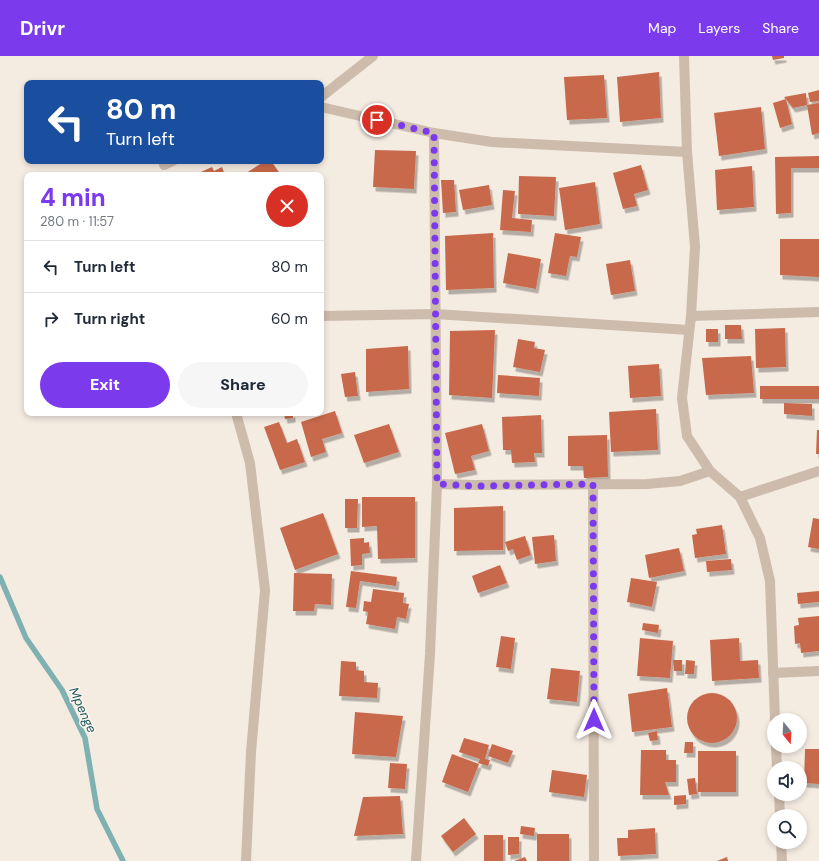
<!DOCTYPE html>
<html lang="en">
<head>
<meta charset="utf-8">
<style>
	:root { --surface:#fff; --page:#f6f6f7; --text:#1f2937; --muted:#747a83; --line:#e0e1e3; --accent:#7c3aed }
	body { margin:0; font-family:"DM Sans",sans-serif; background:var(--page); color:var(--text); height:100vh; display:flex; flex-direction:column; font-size:15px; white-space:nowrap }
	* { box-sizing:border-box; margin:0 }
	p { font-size:13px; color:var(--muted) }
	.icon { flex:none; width:22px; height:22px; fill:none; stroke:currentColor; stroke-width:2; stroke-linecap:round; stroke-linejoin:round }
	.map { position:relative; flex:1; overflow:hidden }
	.side { position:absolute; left:24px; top:116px; width:300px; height:244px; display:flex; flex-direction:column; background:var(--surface); border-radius:8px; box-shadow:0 2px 6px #0003 }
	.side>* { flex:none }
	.guide { position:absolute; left:24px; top:24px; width:300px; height:84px; border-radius:8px; box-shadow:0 2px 6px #0003; background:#1a4fa0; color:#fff; overflow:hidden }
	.needle { width:26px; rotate:162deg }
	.tools { position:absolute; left:767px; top:657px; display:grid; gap:8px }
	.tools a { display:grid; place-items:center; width:40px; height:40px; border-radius:50%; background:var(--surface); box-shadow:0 2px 6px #0003; font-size:20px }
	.pin { position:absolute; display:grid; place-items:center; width:34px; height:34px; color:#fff; margin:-17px; border:2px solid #fff; border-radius:50%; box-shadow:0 1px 4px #0007 }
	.me { position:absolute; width:44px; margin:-22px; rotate:0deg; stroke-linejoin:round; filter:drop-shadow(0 0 3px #0008) }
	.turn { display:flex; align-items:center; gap:14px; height:84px; padding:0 16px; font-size:18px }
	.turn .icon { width:52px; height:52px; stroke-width:2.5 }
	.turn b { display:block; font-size:28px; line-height:34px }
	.round { display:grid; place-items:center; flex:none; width:42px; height:42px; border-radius:21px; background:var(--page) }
	.summary { display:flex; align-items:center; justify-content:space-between; height:68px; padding:0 16px }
	h1 { font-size:24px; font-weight:800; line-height:30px; color:var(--accent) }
	.primary-button { display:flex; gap:8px; margin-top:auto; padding:8px 16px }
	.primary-button a { flex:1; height:46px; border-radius:24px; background:var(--accent); color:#fff; font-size:16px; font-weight:800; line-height:46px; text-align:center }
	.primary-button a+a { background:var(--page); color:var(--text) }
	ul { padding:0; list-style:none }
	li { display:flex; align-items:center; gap:12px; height:52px; padding:0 16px; border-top:1px solid var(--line) }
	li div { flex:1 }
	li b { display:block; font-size:15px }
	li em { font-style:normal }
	header { display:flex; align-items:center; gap:24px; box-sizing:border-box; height:56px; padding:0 20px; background:var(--accent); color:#fff }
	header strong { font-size:19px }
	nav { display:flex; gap:22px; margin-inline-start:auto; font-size:14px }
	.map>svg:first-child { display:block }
</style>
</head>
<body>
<header>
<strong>Drivr</strong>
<nav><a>Map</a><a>Layers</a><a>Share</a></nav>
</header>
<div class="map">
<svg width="819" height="805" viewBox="0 0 819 805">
	<defs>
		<filter id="shadow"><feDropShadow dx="2.5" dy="4.5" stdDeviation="0" flood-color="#0004"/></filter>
	</defs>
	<rect width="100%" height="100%" fill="#f4ebe1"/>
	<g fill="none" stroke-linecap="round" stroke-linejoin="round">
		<path stroke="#7fb0b2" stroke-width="5.5" d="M0 521 26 582 62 634 85 682 97 753 123 805"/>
	</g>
	<g fill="#c8694b" filter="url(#shadow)">
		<path d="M772 0H784V2L773 4Z"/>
		<path d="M659 16 661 62 620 66 617 21Z"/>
		<path d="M604 19 607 62 567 64 564 21Z"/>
		<path d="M819 34V45L810 46 808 37Z"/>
		<path d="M806 37 807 49 819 47V77L812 79 807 49 793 52 784 41Z"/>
		<path d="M786 43 792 68 780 72 773 47Z"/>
		<path d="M761 51 765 93 719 100 714 57Z"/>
		<path d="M375 94 416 95 414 133 373 131Z"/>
		<path d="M819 100V112H791V157L776 158 775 101Z"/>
		<path d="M265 105H271L281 119H243Z"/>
		<path d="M641 109 648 134 634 138 637 150 623 153 613 117Z"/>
		<path d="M752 110 754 151 717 154 715 114Z"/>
		<path d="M212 111 214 115 222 111 225 119H194Z"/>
		<path d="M519 120 556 121 554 160 518 158Z"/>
		<path d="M441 124H454L456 156 443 157Z"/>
		<path d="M595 126 600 168 565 174 559 132Z"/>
		<path d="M489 129 492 149 463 154 459 134Z"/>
		<path d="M503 134 515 135 512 162 532 164 531 176 500 174Z"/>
		<path d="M493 177 494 232 446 234 445 180Z"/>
		<path d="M555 177 581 181 577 201 570 200 566 220 548 217Z"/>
		<path d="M780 183H819V221L780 219Z"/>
		<path d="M508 197 541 203 536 233 503 227Z"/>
		<path d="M630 204 635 235 611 239 606 208Z"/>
		<path d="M725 269H741L742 283H725Z"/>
		<path d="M785 272 786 311 756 312 755 273Z"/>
		<rect x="706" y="273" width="12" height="13"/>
		<path d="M495 274 492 342 449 339 450 275Z"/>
		<path d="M518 283 535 286 534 292 545 294 540 316 513 311Z"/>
		<path d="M408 290 409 333 366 336V293Z"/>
		<path d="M751 300 754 337 706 339 702 302Z"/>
		<path d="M659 308 661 340 630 342 628 310Z"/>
		<path d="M355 316 358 340 345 341 341 318Z"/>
		<path d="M498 319 540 322 539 340 497 337Z"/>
		<rect x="760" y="330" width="59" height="13"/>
		<path d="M784 347 812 348V360L784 358Z"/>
		<path d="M656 353 658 394 611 396 609 356Z"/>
		<path d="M335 355 342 377 322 383 326 396 311 401 301 366Z"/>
		<path d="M284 357H293V362L285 363Z"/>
		<path d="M541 359 542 397H534L535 406 512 407 511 394H503L502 361Z"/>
		<path d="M279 366 287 387 297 383 305 406 280 414 264 371Z"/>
		<path d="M389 368 399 396 364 407 354 379Z"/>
		<path d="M482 368 489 395 471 400 475 414 455 418 445 377Z"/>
		<path d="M817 374H819V398H816Z"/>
		<path d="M607 379 608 421 584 422 583 410H568V380Z"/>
		<path d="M362 441H415V502L378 503 377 470 362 471Z"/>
		<path d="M345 443H358L357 472H345Z"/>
		<path d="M503 450V494L454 495V452Z"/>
		<path d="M323 457 338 498 295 514 280 472Z"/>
		<path d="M813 462 819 463V493L808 491Z"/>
		<path d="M722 469 726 498 695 502 692 479 697 478 696 473Z"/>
		<path d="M554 479 556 505 535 508 532 481Z"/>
		<path d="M525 480 531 499 517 504 513 493 508 495 505 486Z"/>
		<path d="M364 482V487L369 486 370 497 362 498V509L351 510 350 483Z"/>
		<path d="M679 492 684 515 649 522 645 499Z"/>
		<path d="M731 503 732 514 707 516 706 505Z"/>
		<path d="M500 509 507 527 478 537 472 520Z"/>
		<path d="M351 515 397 521 396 530 360 525 356 552 346 551Z"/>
		<path d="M294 517 332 518 331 549 315 548 314 555H293Z"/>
		<path d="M631 522 657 526 652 551 627 546Z"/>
		<path d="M373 533 404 537 403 547 409 548 406 563 397 561 395 573 366 568 368 556 363 555 364 545 371 546Z"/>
		<path d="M819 535V546L798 548 797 537Z"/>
		<path d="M819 560V595L801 597 800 587 795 588 794 570 799 569 798 562Z"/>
		<path d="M643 567 659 569 658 577 642 574Z"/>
		<path d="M501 580 515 582 511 613 496 611Z"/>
		<path d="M640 582 673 585 670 622 637 620Z"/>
		<path d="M739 582 740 605 758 604 759 622 712 625 710 584Z"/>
		<path d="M673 604H682V615H674Z"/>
		<path d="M686 604 695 605 694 618H685Z"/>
		<path d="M341 605 356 606V614L364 615V626L378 627 377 642 339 640Z"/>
		<path d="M551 612 580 615 577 646 547 643Z"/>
		<path d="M667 632 672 671 632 676 628 638Z"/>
		<circle cx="712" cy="662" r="25"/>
		<path d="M355 656 403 660 396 701 352 698Z"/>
		<path d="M657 675 658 684 650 685 648 677Z"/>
		<path d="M464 682 489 689 485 703 490 704 488 710 478 707 480 703 459 696Z"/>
		<path d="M685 686H693V697H684Z"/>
		<path d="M492 688 513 695 508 707 488 700Z"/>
		<path d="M805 693H819V728L804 727Z"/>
		<path d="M641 694H666V704H676V726H665L669 739H640Z"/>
		<rect x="698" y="695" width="38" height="41"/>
		<path d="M452 698 479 708 468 736 442 726Z"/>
		<path d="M390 707 407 708 405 733 388 732Z"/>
		<path d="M552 714 587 719 584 741 549 736Z"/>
		<path d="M695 722 697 738 689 739 687 723Z"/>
		<path d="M686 739V748L674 749V740Z"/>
		<path d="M400 740 403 778 354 780 363 741Z"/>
		<path d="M464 762 476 778 453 796 441 780Z"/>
		<path d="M521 770 535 772 534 780 520 778Z"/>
		<path d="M655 772 656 798 618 800 617 782H628V774Z"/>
		<rect x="537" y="778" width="32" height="27"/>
		<rect x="484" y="779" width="19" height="26"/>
		<path d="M508 781H519V798L508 799Z"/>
		<path d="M525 801 527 805H514Z"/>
		<path d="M727 801 728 805H717Z"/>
	</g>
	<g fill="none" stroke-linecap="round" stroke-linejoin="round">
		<g stroke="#cdbbac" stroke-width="10">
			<path d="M684 0 687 96 695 191 691 260 682 342 687 380 710 415 740 441 760 482 770 525 775 664"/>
			<path d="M321 41 373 0"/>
			<path d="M321 51 434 77"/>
			<path d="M164 109 173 105"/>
			<path d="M321 260 435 258 689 274"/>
			<path d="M691 260 819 256"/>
			<path d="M236 357 250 407 265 534 251 696 246 805"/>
			<path d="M437 428 475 429 647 428 680 425 710 415"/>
			<path d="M593 428 594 805"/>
			<path d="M740 441 819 415"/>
			<path d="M773 617 819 615"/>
			<path d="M776 690 777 712"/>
			<path d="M779 738 780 760"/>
			<path d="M781 786 782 805"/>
			<path d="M416 805 430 598 437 428 434 77 492 86 687 96"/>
		</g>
	</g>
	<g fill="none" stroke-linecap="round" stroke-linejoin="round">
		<path stroke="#7c3aed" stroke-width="7" stroke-dasharray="0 12.6" d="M377 64 434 77 437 428 475 430 593 428 594 664"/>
	</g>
	<g text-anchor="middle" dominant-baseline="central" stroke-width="3" stroke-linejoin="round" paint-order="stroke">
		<g font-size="13" font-style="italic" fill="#1f5a5e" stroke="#fbf5ee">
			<text transform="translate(83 654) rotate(66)">Mpenge</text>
		</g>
	</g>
</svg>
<div class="tools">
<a><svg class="needle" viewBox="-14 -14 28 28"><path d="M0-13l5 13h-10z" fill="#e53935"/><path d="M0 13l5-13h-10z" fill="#747a83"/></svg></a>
<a><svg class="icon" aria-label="sound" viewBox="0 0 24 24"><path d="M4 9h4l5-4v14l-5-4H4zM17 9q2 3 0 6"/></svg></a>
<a><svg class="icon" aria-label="search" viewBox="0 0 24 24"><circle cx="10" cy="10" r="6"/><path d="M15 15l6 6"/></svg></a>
</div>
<div class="pin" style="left:377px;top:64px;background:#d93025"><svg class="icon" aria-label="arrive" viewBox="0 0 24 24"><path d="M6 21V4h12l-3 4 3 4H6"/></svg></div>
<svg class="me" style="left:594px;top:664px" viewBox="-20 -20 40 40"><path d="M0-17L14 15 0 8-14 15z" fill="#7c3aed" stroke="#fff" stroke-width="4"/></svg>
<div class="guide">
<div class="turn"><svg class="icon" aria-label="left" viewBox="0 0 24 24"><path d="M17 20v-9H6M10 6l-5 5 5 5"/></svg><div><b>80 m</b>Turn left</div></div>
</div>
<section class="side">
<div class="summary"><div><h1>4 min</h1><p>280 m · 11:57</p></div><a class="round" style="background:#d93025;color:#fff"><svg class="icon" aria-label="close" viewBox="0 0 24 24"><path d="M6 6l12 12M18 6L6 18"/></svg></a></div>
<ul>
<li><svg class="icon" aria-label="left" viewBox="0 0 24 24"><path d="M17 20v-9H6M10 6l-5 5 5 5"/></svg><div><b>Turn left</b></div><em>80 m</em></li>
<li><svg class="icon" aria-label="right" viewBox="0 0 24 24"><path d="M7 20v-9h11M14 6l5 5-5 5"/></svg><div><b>Turn right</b></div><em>60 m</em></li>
</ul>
<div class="primary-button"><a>Exit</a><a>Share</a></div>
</section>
</div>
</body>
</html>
